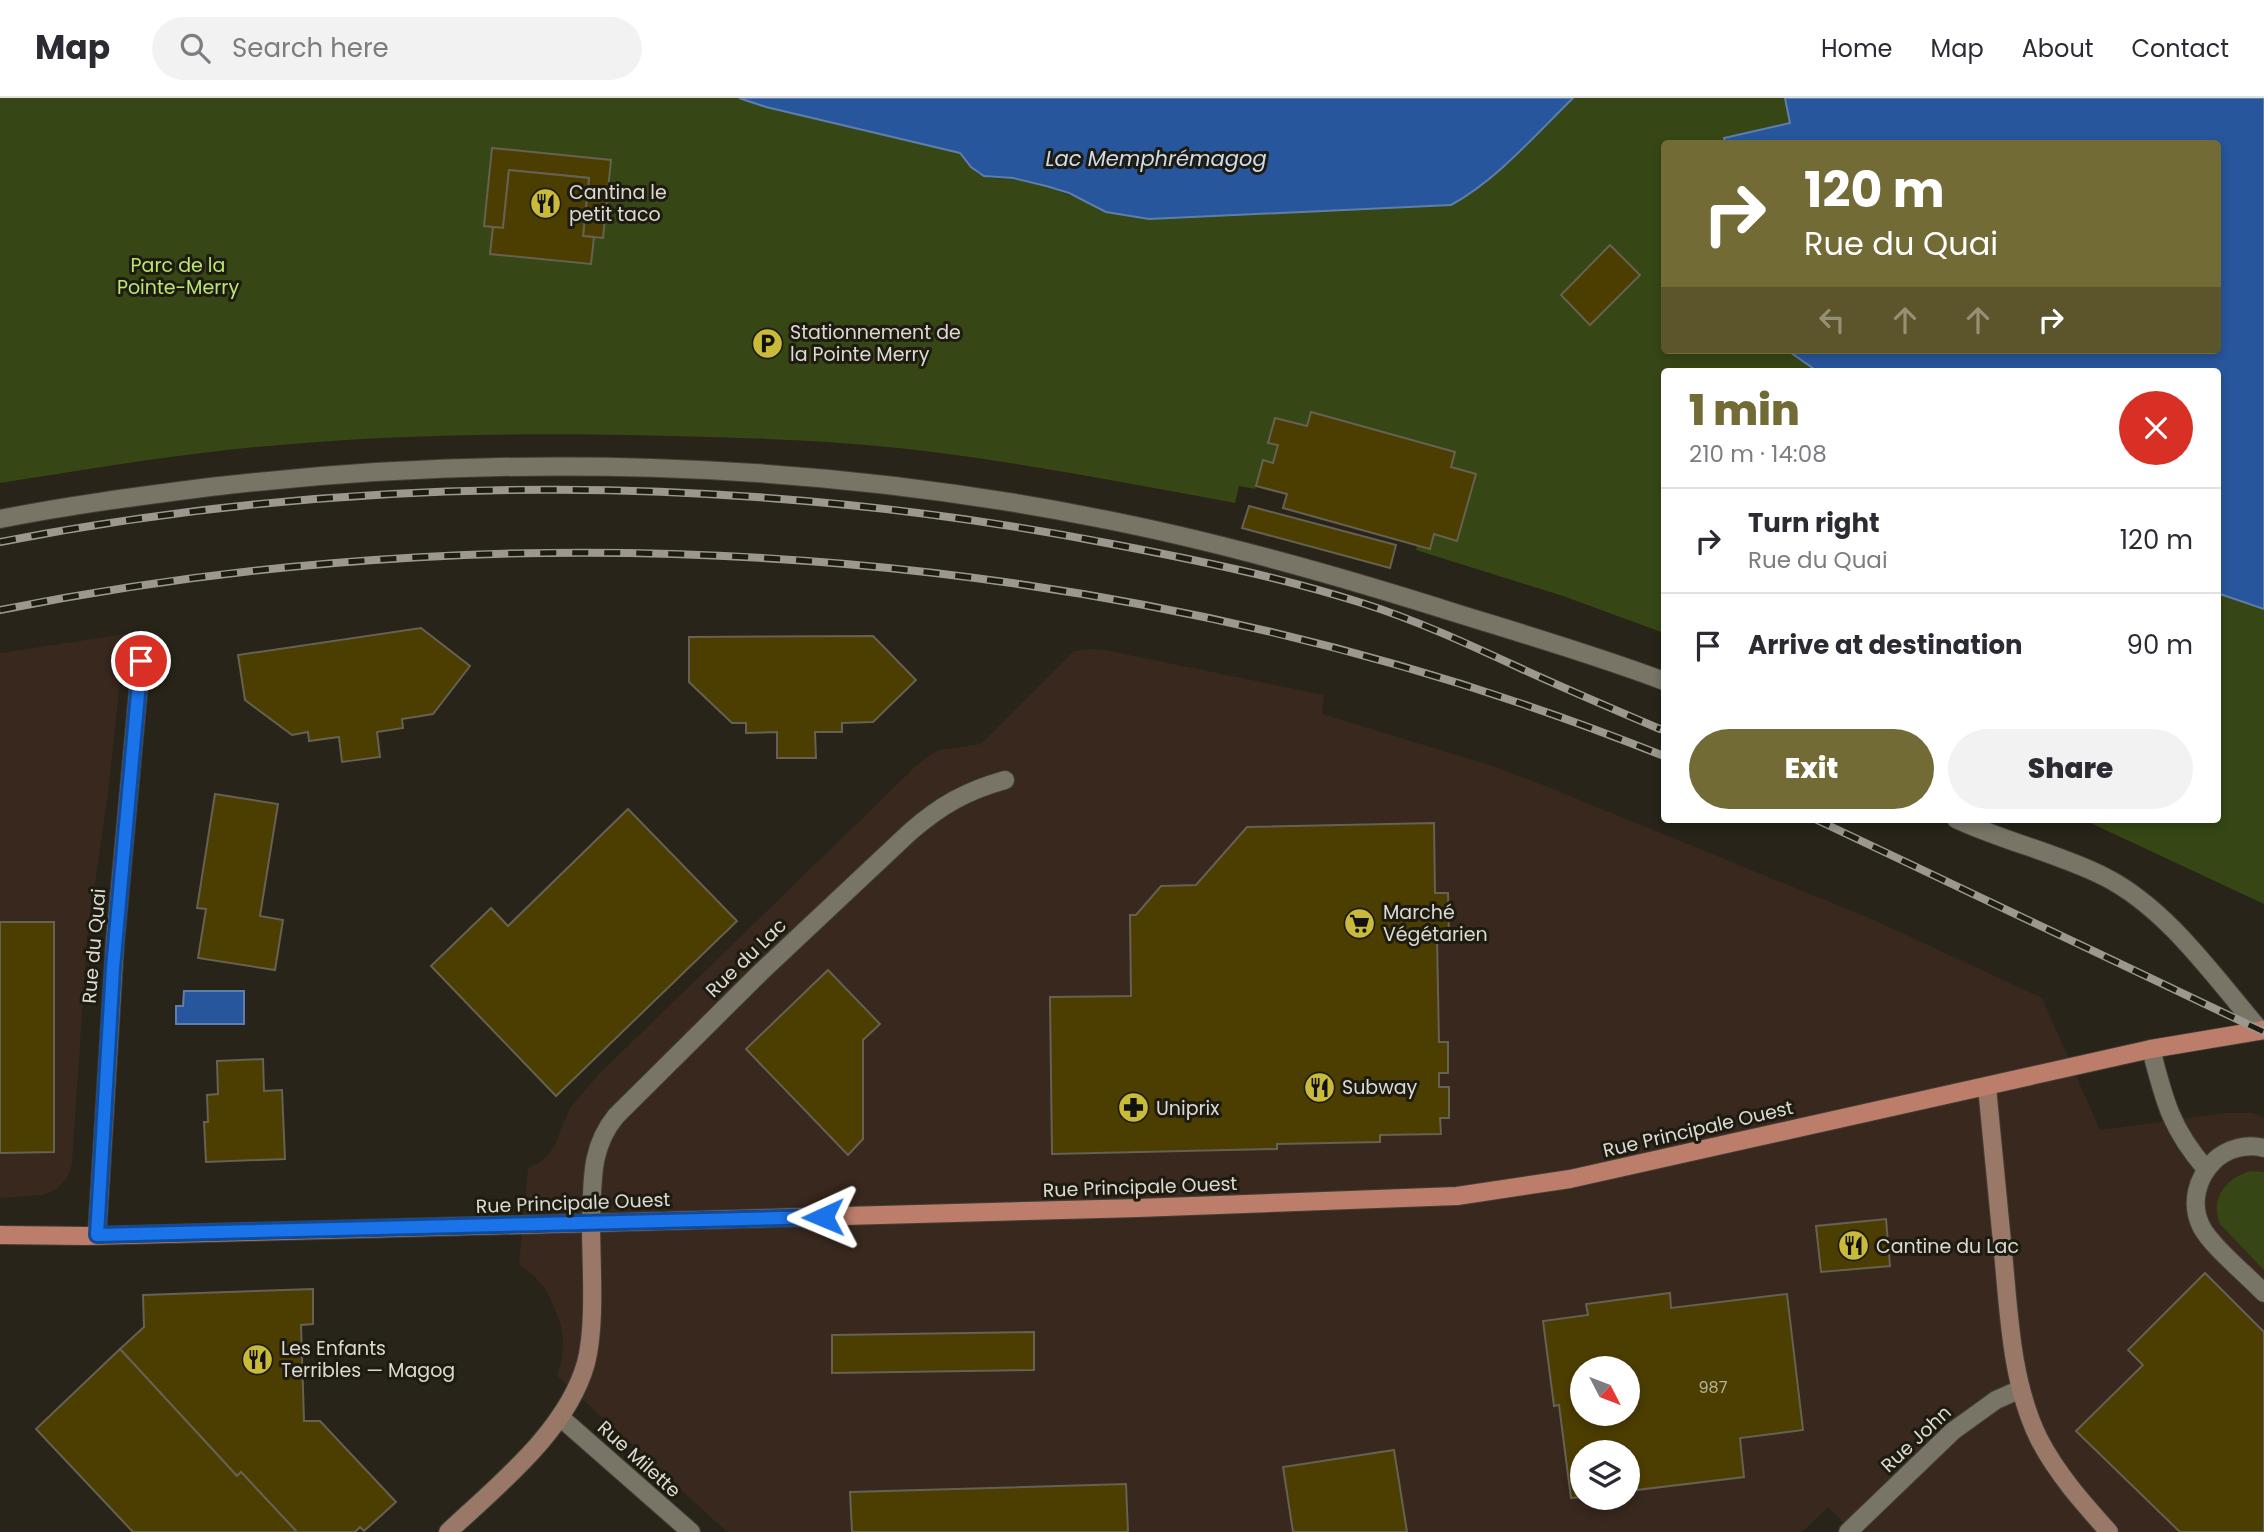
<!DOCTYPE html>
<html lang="en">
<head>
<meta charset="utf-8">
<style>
	:root { --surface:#fff; --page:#f2f2f3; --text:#2b2b33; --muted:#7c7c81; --line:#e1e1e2; --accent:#736b36 }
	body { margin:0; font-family:Poppins,sans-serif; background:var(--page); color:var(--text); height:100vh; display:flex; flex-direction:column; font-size:26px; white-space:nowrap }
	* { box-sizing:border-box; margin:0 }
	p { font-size:23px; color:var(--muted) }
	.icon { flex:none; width:38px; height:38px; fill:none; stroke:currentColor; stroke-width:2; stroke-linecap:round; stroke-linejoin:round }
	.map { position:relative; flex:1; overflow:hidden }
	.side { position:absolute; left:1661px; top:270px; width:560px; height:455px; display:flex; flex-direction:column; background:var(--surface); border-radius:7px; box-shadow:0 4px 10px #0003 }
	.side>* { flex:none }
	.guide { position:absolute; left:1661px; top:42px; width:560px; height:214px; border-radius:7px; box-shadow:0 4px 10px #0003; background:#736b36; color:#fff; overflow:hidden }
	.needle { width:46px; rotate:132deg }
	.controls { position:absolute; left:1570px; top:1258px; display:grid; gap:14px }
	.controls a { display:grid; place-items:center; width:70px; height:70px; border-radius:50%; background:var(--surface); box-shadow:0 4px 10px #0003; font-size:35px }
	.pin { position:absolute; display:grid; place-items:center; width:60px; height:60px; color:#fff; margin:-30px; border:4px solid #fff; border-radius:50%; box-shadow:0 2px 7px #0007 }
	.me { position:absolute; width:77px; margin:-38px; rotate:269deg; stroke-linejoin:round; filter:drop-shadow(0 0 5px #0008) }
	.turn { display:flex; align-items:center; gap:24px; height:147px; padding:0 28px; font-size:32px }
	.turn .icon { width:91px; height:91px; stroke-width:2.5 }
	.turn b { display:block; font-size:49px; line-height:60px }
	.lanes { display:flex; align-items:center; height:66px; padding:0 28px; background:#0003; justify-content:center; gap:35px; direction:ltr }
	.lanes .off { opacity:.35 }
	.round { display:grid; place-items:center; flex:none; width:74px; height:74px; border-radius:37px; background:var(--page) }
	.head { display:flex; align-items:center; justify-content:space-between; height:119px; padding:0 28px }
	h1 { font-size:42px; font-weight:800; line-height:52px; color:var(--accent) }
	.primary-button { display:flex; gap:14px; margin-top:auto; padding:14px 28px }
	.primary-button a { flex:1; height:80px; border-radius:42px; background:var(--accent); color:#fff; font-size:28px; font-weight:800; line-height:80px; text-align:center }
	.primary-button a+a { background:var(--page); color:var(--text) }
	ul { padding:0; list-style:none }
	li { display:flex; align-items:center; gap:21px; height:105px; padding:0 28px; border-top:2px solid var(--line) }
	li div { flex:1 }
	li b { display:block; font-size:26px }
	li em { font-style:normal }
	header { display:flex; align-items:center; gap:42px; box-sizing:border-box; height:98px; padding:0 35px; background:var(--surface); border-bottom:2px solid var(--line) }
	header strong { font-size:33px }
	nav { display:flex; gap:38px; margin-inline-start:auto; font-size:24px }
	.search { width:490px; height:63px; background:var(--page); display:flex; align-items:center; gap:18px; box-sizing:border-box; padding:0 24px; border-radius:38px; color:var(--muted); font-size:26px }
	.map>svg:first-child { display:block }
</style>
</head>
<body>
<header>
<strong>Map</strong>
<div class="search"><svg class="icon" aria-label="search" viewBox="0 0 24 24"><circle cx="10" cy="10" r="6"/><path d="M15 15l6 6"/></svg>Search here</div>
<nav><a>Home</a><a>Map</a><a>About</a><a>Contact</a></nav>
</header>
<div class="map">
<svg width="2264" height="1434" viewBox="0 0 2264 1434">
	<rect width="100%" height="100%" fill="#282419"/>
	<g fill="#38281e" fill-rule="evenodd">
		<path d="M125 536 108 696 87 841 72 1066 67 1079 58 1090 44 1097 0 1100V555Z"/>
		<path d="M1090 551 1105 552 1324 597 1322 616 1493 668 1543 687 1874 822 2042 900 2100 1032 2225 1015H2253L2264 1020V1434H1852L1828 1409 1802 1434H727L557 1278 562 1260 563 1243 560 1224 546 1192 534 1178 519 1166 528 1070 539 1065 547 1058 554 1048 570 1010 599 976 915 669 927 659 939 652 981 646 1074 553ZM1582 1270H1628V1316H1582ZM1582 1354H1628V1400H1582Z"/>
	</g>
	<g fill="#364715">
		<path d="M0 0H739L766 9 961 55C967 64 974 75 984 78 994 82 1007 79 1018 82 1051 89 1075 98 1106 114L1451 107C1498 81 1535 37 1573 0H1785L1790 25 1724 40 1725 45 1664 46V252H1787L1817 273H1664V535L1563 498 1416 452 1417 447 1430 451 1434 436 1457 442 1476 376 1451 369 1311 314 1307 328 1275 320 1268 344 1278 347 1273 365 1263 363 1255 391 1239 388 1235 405C1134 386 1034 367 933 354 846 343 758 340 671 338 518 334 363 336 210 354 140 362 70 374 0 385Z"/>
		<path d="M2217 495 2264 511V806L2082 721H2217Z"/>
		<path d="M2251 1073 2264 1074V1172L2220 1126C2209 1100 2227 1079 2251 1073Z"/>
	</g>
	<g fill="#28569c" stroke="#5e7eac" stroke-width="2">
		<path d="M739 0H1573C1535 37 1498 81 1451 107L1149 121 1106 114 1069 95 1046 88 1013 80 984 78 971 69 960 55 766 9Z"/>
		<path d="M1785 0H2264V511L2217 495V273H1817L1787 252H2217V46L1725 45 1724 40 1790 25Z"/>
		<path d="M184 893H244V926H176V908H183Z"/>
	</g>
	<g fill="#4c3d01" stroke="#656153" stroke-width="2" fill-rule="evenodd">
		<path d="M492 50 611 62 603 140 583 138 589 80 509 72 503 130 484 128Z"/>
		<path d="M509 72 589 80 583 138 594 139 591 166 490 156 493 129 503 130Z"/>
		<path d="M1610 147 1640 177 1590 227 1561 197Z"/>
		<path d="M1311 314 1455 354 1451 369 1476 376 1457 443 1434 436 1430 451 1283 410 1287 396 1256 388 1263 362 1273 365 1278 347 1268 345 1275 320 1307 328Z"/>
		<path d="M1249 408 1396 447 1390 470 1242 430Z"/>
		<path d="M421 530 470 568 433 616 402 621 403 630 377 634 380 659 342 664 339 639 309 643 308 634 292 637 245 602 238 557Z"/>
		<path d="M873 538 916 582 873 624 842 625V634H815L816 660H777V634L746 635V625H732L689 584V539Z"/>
		<path d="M215 696 278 706 260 818 283 822 275 872 198 860 206 811 197 810Z"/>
		<path d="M628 711 737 823 556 998 431 868 491 810 508 828Z"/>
		<path d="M1434 725 1435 795H1448L1449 839 1437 840 1439 944H1448V975H1439V989H1449V1020H1440L1441 1036 1380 1037V1044L1277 1046V1051L1052 1056 1050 899 1131 898 1130 817H1136L1161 788 1196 787 1247 729Z"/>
		<path d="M0 824H54V1054L0 1055Z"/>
		<path d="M828 872 880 926 863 942V1041L848 1057 746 951Z"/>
		<path d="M263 961 264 993 282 992 285 1061 206 1064 204 1024H208L207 997 218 996 217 963Z"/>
		<path d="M1886 1121 1890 1168 1821 1174 1816 1128Z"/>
		<path d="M2205 1175 2264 1234V1434H2180L2076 1333 2143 1267 2128 1252Z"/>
		<path d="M313 1191V1226L301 1227 304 1323H320L396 1404 364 1433 360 1429 355 1434H297L241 1374 237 1378 120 1251 144 1229 143 1197Z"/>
		<path d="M1670 1195 1671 1210 1787 1196 1803 1332 1740 1340 1744 1379 1628 1393V1354H1582V1399L1571 1400 1559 1307 1554 1308 1543 1223 1588 1217 1586 1206ZM1582 1270H1628V1316H1582Z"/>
		<path d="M1034 1234V1272L832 1275V1237Z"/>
		<path d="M120 1251 237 1378 241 1374 297 1434H133L36 1331Z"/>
		<path d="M1394 1352 1407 1434H1293L1283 1369Z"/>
		<path d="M1126 1386 1128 1434H852L850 1394Z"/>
	</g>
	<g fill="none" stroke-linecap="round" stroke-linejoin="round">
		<defs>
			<g id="lane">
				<path d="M0 421C70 407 140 398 210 389 501 355 804 362 1092 419 1218 443 1340 478 1462 517 1530 538 1598 558 1664 583"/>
				<path d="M1956 721C2005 744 2058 755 2105 779 2168 811 2215 880 2260 932"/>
				<path d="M2151 951C2164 1002 2171 1031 2206 1071"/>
				<path d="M2264 1050C2247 1045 2226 1051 2214 1063 2197 1080 2190 1105 2201 1128 2210 1147 2248 1178 2264 1195"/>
			</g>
			<g id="street">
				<path d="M591 1125C593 1085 589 1051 616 1018L761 874 910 734C941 707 966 693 1005 682"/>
				<path d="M97 1137 115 845 141 563"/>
				<path d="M560 1319 691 1434"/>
				<path d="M1848 1434 1953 1333 1996 1302 2021 1291"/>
			</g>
			<g id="secondary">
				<path d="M1987 989C1992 1044 1998 1099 2003 1154 2009 1216 2011 1284 2039 1341 2057 1376 2083 1405 2109 1434"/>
				<path d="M448 1434C498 1387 567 1333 586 1265 596 1226 591 1166 591 1125"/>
			</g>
			<path id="primary" d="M0 1137 86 1138 591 1125 1138 1110 1457 1098 1570 1081 2151 951 2264 932"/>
		</defs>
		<use href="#lane" stroke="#423f36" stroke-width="20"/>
		<use href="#street" stroke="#423f36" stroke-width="20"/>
		<use href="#secondary" stroke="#423f36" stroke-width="20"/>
		<use href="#primary" stroke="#423f36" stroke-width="20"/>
		<use href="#lane" stroke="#787466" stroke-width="18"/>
		<use href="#street" stroke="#787466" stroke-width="18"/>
		<use href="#secondary" stroke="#9a7868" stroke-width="18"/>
		<use href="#primary" stroke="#bc7d6a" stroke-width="18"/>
		<defs>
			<g id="rail">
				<path d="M0 444C366 373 747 375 1112 446 1196 462 1280 479 1362 505 1416 522 1468 546 1520 570 1566 591 1613 611 1660 631"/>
				<path d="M0 512C550 402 1143 450 1664 658"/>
				<path d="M1815 721 2264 934"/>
			</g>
		</defs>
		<use href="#rail" stroke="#9c9890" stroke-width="8"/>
		<use href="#rail" stroke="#1e1b10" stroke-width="5" stroke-dasharray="16" stroke-linecap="butt"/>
	</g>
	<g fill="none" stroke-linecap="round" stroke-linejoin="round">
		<defs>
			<path id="route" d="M141 563 113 870 97 1137 823 1119"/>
		</defs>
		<use href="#route" stroke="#114b97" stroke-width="18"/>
		<use href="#route" stroke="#1a73e8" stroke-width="12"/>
	</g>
	<defs>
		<symbol id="restaurant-disc" viewBox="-11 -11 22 22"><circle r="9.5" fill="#caba3a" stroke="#1e1b10"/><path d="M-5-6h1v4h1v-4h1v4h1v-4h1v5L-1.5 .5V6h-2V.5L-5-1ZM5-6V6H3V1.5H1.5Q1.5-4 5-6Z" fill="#111"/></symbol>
		<symbol id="parking-disc" viewBox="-11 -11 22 22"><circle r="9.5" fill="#caba3a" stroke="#1e1b10"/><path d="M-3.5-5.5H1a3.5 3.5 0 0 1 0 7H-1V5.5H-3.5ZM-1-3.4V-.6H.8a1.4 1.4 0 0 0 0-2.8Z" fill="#111"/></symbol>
		<symbol id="supermarket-disc" viewBox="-11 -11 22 22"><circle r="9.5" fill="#caba3a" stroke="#1e1b10"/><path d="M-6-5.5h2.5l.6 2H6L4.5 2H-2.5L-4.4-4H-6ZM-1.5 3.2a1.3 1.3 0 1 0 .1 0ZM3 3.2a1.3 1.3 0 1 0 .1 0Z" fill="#111"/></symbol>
		<symbol id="pharmacy-disc" viewBox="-11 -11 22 22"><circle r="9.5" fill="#caba3a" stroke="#1e1b10"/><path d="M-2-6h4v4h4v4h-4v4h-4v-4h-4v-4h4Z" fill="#111"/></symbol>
	</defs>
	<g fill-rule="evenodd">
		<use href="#restaurant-disc" x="528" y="88" width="35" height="35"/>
		<use href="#parking-disc" x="750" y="228" width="35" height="35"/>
		<use href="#supermarket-disc" x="1342" y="808" width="35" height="35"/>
		<use href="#restaurant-disc" x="1302" y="972" width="35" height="35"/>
		<use href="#pharmacy-disc" x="1116" y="992" width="35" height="35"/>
		<use href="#restaurant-disc" x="1836" y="1130" width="35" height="35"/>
		<use href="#restaurant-disc" x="240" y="1244" width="35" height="35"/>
	</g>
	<g text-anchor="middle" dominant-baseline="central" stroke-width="6" stroke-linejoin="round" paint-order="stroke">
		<g font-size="16" fill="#b9b39e">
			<text x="1713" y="1289">987</text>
		</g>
		<g font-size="19" fill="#dddad3" stroke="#1e1b10" text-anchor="start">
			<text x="569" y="94">Cantina le<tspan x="569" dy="22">petit taco</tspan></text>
			<text x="790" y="234">Stationnement de<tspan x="790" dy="22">la Pointe Merry</tspan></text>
			<text x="1383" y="814">Marché<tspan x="1383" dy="22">Végétarien</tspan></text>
			<text x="1342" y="989">Subway</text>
			<text x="1156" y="1010">Uniprix</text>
			<text x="1876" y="1148">Cantine du Lac</text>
			<text x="281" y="1250">Les Enfants<tspan x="281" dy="22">Terribles — Magog</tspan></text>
		</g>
		<g font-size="19" fill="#bbe670" stroke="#1e1b10">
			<text x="178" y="167">Parc de la<tspan x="178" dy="22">Pointe-Merry</tspan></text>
		</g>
		<g font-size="19" fill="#dddad3" stroke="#1e1b10">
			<text transform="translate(94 848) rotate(-85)">Rue du Quai</text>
			<text transform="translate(746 860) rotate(-44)">Rue du Lac</text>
			<text transform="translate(1698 1031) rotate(-13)">Rue Principale Ouest</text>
			<text transform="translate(1140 1089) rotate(-2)">Rue Principale Ouest</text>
			<text transform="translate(573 1105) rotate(-2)">Rue Principale Ouest</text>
			<text transform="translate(1916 1341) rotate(-43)">Rue John</text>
			<text transform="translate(639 1361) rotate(42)">Rue Milette</text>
		</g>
		<g font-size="21" font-style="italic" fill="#cedbef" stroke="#1e1b10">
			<text x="1156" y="60">Lac Memphrémagog</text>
		</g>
	</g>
</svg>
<div class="controls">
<a><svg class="needle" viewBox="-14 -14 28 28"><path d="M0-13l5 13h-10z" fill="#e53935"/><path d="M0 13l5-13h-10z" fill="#7c7c81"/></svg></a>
<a><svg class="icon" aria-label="layers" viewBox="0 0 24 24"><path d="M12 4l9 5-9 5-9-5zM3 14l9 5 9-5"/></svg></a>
</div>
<div class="pin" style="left:141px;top:563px;background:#d93025"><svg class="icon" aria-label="arrive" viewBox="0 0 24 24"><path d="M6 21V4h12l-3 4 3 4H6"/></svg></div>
<svg class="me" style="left:823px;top:1119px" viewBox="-20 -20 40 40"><path d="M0-17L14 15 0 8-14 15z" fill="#1a73e8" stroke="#fff" stroke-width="4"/></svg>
<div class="guide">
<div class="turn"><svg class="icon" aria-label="right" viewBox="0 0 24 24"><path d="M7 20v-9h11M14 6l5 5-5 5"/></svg><div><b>120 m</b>Rue du Quai</div></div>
<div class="lanes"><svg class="icon off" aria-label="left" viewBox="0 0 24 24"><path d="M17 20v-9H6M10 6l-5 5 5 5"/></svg><svg class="icon off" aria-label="ahead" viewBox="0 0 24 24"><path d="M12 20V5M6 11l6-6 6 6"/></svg><svg class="icon off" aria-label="ahead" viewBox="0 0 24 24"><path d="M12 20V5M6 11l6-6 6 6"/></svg><svg class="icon" aria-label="right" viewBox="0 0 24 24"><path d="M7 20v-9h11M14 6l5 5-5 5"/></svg></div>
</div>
<section class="side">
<div class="head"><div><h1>1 min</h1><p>210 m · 14:08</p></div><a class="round" style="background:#d93025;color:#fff"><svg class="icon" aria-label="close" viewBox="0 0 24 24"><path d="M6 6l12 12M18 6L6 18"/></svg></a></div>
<ul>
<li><svg class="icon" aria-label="right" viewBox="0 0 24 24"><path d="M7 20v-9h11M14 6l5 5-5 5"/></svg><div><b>Turn right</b><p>Rue du Quai</p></div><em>120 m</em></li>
<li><svg class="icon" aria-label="arrive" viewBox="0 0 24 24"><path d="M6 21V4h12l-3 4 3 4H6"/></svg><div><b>Arrive at destination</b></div><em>90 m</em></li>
</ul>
<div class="primary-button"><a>Exit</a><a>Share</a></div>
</section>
</div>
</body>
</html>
